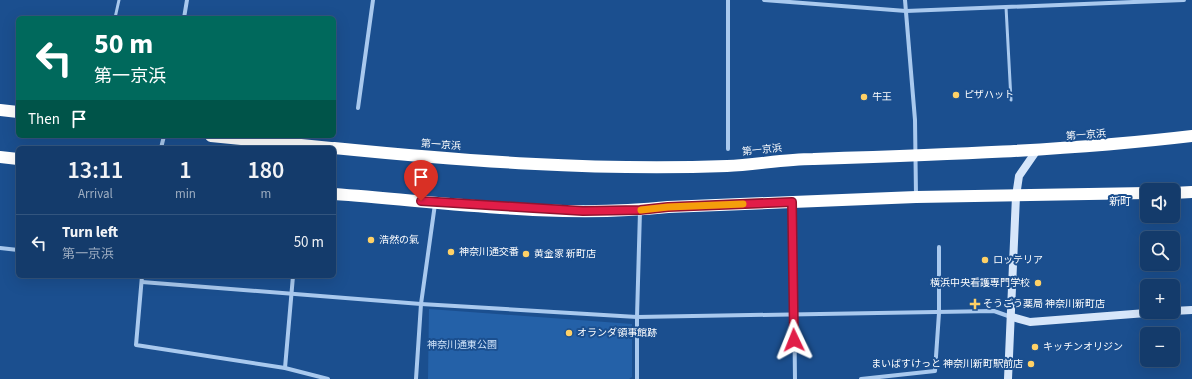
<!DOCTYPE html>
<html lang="en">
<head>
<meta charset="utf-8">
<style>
	:root { --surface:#143b6b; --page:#214673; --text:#f1f3f6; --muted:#9dadc1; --line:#33557e }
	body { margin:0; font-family:"Source Sans 3","Noto Sans JP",sans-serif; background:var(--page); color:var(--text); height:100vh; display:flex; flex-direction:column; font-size:15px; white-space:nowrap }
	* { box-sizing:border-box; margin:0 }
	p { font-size:13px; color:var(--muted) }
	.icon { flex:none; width:22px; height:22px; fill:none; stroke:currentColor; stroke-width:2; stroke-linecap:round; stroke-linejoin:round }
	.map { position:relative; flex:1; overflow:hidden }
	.drawer { position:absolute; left:16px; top:146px; width:320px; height:132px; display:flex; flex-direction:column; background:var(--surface); border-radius:6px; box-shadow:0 4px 16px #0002,0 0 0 1px var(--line) }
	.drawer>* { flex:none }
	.hud { position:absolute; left:16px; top:16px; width:320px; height:122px; border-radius:6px; box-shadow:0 4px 16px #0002,0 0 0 1px var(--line); background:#00695c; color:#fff; overflow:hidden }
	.buttons { position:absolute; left:1140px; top:183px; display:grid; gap:8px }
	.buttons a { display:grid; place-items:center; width:40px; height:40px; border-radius:6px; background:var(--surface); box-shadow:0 4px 16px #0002,0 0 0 1px var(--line); font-size:20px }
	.pin { position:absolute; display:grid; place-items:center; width:34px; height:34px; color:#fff; margin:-41px -17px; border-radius:50% 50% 50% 0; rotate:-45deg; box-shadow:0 0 4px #0007 }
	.pin .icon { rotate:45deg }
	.me { position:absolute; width:44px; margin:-22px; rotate:358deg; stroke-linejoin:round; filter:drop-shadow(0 0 3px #0008) }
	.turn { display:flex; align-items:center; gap:14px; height:84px; padding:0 12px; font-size:18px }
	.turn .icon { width:52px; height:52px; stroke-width:2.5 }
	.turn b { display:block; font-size:28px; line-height:34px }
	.then { display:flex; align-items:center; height:38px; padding:0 12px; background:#0003; gap:8px; font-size:15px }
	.eta { display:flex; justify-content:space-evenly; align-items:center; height:68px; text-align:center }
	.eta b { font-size:24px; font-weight:600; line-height:28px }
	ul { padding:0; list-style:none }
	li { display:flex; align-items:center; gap:12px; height:56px; padding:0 12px; border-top:1px solid var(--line) }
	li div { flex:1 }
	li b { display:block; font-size:15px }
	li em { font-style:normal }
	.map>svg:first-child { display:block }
</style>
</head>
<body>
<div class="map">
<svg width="1192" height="379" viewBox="0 0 1192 379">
	<rect width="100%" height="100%" fill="#1b4f8f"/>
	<path fill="#2461a8" d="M429 309 632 324V377L629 379H428Z"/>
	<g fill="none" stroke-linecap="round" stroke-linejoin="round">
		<g stroke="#a9c9ee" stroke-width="3">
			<path d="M1006 7 1011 100"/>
			<path d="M115 18 119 0"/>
		</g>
		<g stroke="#a9c9ee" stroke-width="4">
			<path d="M728 0V149"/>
			<path d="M764 0 906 11 1184 0"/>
			<path d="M905 0 915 120 916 196"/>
			<path d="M184 18 187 0"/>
			<path d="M358 108 373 0"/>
			<path d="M161 148 164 136"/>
			<path d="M793 203 795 379"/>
			<path d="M0 248 18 250"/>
			<path d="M142 276 136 345 285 368 328 379"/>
			<path d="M142 282 421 304 637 317 994 311 1011 317"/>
			<path d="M285 368 293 276"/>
			<path d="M416 379 421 304 435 204"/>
			<path d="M637 379V317L640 211"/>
			<path d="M861 379 935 371 939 313V247"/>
		</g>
		<g stroke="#d6e6fa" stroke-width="8">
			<path d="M1173 311 1192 310"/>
			<path d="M1012 317 1030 322 1159 312"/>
			<path d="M1008 379 1016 196 1019 176 1037 150"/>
		</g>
		<g stroke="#fff" stroke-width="12">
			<path d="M0 110 18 112"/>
			<path d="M211 136 331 148"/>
			<path d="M334 148C464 161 596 171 727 166 755 165 784 159 813 159 939 155 1066 151 1192 136"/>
			<path d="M0 157 18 159"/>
			<path d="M1173 193 1192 192"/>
			<path d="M334 194C445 202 557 219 668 207L916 197 1147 193"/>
		</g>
	</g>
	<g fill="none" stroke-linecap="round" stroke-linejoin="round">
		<defs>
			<path id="route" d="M421 201 583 211 640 210 668 207 792 202 794 340"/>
		</defs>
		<use href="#route" stroke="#92132f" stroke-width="10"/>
		<use href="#route" stroke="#e11d48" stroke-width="7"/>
		<path stroke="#f59e0b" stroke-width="7" d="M641 210 668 207 743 204"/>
	</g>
	<g fill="#ffd166" stroke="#1b4f8f" stroke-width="1.5">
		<circle cx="956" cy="95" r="4"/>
		<circle cx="864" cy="97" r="4"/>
		<circle cx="371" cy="240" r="4"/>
		<circle cx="451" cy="252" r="4"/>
		<circle cx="526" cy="254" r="4"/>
		<circle cx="985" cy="260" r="4"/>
		<circle cx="1038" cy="283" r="4"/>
		<path d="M973 298h4v4h4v4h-4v4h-4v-4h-4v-4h4z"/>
		<circle cx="569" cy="333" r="4"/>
		<circle cx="1035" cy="347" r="4"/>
		<circle cx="1031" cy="364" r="4"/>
	</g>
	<g text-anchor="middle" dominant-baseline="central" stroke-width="4" stroke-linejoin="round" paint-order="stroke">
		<g font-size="10" fill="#fff" stroke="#1b4f8f" text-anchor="start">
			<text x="964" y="95">ピザハット</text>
			<text x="872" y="97">牛王</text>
			<text x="379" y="240">浩然の氣</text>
			<text x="459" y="252">神奈川通交番</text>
			<text x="534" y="254">黄金家 新町店</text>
			<text x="993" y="260">ロッテリア</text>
			<text x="1030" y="283" text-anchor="end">横浜中央看護専門学校</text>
			<text x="983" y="304">そうごう薬局 神奈川新町店</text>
			<text x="577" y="333">オランダ領事館跡</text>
			<text x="1043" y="347">キッチンオリジン</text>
			<text x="1023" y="364" text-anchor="end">まいばすけっと 神奈川新町駅前店</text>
		</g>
		<g font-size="10" fill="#fff" stroke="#1b4f8f">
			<text transform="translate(1086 135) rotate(-4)">第一京浜</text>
			<text transform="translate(441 145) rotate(4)">第一京浜</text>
			<text transform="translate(762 150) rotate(-6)">第一京浜</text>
		</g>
		<g font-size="10" fill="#cfe3fa" stroke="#1b4f8f">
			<text x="462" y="345">神奈川通東公園</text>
		</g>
		<g font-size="11" fill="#fff" stroke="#1b4f8f">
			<text x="1120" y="201">新町</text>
		</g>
	</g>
</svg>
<div class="buttons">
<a><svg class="icon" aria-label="sound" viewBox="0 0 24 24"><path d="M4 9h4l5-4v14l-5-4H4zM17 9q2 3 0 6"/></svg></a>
<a><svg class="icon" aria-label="search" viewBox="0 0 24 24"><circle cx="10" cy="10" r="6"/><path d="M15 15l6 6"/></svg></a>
<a>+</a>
<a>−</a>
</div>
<div class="pin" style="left:421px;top:201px;background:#d93025"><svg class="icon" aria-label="arrive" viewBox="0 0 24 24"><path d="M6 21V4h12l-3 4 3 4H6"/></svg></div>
<svg class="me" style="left:794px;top:340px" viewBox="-20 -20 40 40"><path d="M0-17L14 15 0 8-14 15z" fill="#e11d48" stroke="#fff" stroke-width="4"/></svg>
<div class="hud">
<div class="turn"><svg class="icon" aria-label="left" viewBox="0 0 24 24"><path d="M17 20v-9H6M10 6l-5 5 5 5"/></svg><div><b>50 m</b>第一京浜</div></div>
<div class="then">Then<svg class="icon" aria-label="arrive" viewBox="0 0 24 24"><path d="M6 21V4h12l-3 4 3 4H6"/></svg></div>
</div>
<section class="drawer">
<div class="eta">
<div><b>13:11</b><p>Arrival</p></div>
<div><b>1</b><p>min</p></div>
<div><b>180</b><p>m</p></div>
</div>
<ul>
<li><svg class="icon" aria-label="left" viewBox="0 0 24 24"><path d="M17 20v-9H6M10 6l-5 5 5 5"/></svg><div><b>Turn left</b><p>第一京浜</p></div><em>50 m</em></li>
</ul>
</section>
</div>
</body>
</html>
